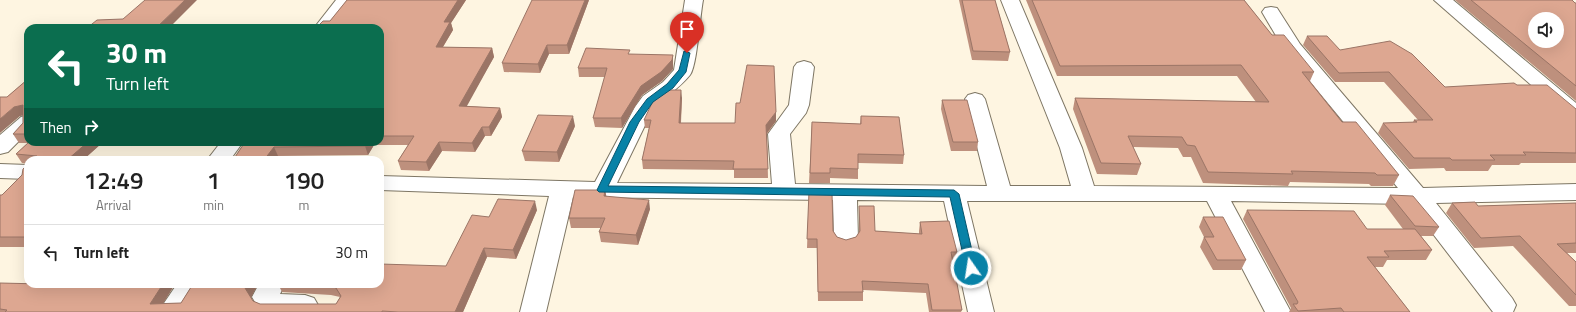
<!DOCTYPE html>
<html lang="en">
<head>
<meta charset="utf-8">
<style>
	:root { --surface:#fff; --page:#f6f6f6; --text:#222; --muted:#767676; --line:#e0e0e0 }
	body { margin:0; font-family:"Titillium Web",sans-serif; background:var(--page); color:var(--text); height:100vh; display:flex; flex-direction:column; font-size:15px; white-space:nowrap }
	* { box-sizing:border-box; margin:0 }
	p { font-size:13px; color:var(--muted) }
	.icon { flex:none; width:22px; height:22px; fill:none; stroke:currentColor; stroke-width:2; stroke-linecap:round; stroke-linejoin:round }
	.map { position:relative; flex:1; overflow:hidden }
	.side { position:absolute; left:24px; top:156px; width:360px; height:132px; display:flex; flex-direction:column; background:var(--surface); border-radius:12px; box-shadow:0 4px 16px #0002 }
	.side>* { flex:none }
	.banner { position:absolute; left:24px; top:24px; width:360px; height:122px; border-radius:12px; box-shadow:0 4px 16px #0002; background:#0b6e4f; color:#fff; overflow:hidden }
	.fabs { position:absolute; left:1528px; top:12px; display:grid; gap:8px }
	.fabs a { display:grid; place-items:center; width:36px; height:36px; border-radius:50%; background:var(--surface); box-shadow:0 4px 16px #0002; font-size:20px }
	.pin { position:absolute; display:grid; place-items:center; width:34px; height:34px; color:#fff; margin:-41px -17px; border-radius:50% 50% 50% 0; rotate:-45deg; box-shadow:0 0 4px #0007 }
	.pin .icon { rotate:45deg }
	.me { position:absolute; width:44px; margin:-22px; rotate:347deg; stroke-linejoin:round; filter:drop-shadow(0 0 3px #0008) }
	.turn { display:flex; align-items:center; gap:14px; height:84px; padding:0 16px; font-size:18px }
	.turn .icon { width:52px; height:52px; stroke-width:2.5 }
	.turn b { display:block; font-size:28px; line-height:34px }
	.then { display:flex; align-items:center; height:38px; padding:0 16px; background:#0003; gap:8px; font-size:15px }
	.eta { display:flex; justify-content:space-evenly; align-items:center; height:68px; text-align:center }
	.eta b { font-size:24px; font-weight:600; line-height:28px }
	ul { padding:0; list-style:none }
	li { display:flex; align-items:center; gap:12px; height:56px; padding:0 16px; border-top:1px solid var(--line) }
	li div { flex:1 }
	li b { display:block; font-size:15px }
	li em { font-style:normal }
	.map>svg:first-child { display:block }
</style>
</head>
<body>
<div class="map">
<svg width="1576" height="312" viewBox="0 0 1576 312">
	<rect width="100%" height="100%" fill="#fef5e1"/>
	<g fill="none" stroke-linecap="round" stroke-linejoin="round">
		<defs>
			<g id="minor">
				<path d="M336 0H354L332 28H314Z"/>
				<path d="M685 0H703C700 15 697 66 690 75 678 90 662 98 652 111L617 183 772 184 768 134 789 105 794 67 797 63 804 61 811 63 814 67 809 105 806 113 790 134 795 184 987 186 965 99 968 95 975 93 982 95 985 99 1010 186H1071L1060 148 1001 0H1019L1082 148 1094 186 1398 188 1285 51 1262 12 1265 8 1271 7 1277 8 1300 44 1423 188 1576 184V200L1436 203 1512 298 1516 305 1513 312H1493L1410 204 1231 201 1291 312H1265L1207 201H967L994 312H968L944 201 857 200 858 239 855 245 846 248 837 245 834 239 833 200 573 197 546 312H520L549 196 380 190V176L595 182 635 107 643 96 663 82 674 70Z"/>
				<path d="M1434 0H1453L1576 103V120L1569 118Z"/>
				<path d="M28 115V132L8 152 0 154V135L21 117Z"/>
				<path d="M221 142H243L230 160H207Z"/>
				<path d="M0 164 28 165V179L0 178Z"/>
				<path d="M177 284H204L186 312H158Z"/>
				<path d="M259 284H285L280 294 305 295 314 298 318 305 315 312H266L260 310 252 297Z"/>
			</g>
		</defs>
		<use href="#minor" stroke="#7e7664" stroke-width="2"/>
		<use href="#minor" fill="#fff" fill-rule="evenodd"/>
	</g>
	<g fill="#be907d">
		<path d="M347 0H466L451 23 453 30 443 47 492 48 494 57 466 106 500 108 502 117 491 136H485L475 152 442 151 429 171 401 170 398 161 408 145H374L368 155 278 156 275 160H236L235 157 243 145 241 142H380V28L319 25 330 21Z"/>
		<path d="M589 0 569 54H549L540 73 504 72 502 63Z"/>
		<path d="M959 0H995L1010 52 1008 61 972 60Z"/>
		<path d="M1026 0H1244L1272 35 1314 72 1310 81 1342 122 1399 175 1393 186H1371L1369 184 1290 182 1288 186 1203 183 1191 157H1183L1178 148 1133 147 1141 164 1137 175 1097 174 1073 109 1075 98 1256 102 1237 76H1057Z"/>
		<path d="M1455 0H1572L1575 3H1576V101Z"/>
		<path d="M1307 36 1340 50 1445 87 1517 85 1576 109V163H1521L1519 165H1492L1488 171H1446L1444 168 1409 169 1378 133 1383 123 1413 122 1414 120H1418L1384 82H1335L1303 45Z"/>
		<path d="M631 54 673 64V69L662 81 642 95 622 128 595 127 593 118 605 77H579L578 68Z"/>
		<path d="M28 79V142H124L123 143H102L83 160H28V164L22 163 16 154 28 143H19L13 134 23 123V115L20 116 7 97Z"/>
		<path d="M668 88V90L682 98 681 123H735L776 121 767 134 768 178H734V170L643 169 642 160 649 128H645L644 120Z"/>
		<path d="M942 100 978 142 977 151H951L941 109Z"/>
		<path d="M861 116 904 155 903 164 858 163V179L830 178V183H809L812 122 860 124Z"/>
		<path d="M575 126 559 162 525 161 522 151Z"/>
		<path d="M188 142H220L216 146H190Z"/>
		<path d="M28 164V247H0V195H2L22 175Z"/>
		<path d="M605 190 606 196 650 209 638 245 601 242 599 232 601 228H571L569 218Z"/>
		<path d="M809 192 837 237 846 240 856 237 859 232V206L875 231 919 234V231L920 222 957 252 955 261H952L962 310 961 312H929L926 293 863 290V301H818L817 248H807Z"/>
		<path d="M1390 195 1439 227 1433 236H1421L1432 250 1426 260H1387L1383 267H1375L1410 312H1289L1291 308 1243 219 1247 210 1367 229H1403L1385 205Z"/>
		<path d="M1452 203 1478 206 1576 203V253H1567L1576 262V306H1569L1513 246 1474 248 1446 213Z"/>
		<path d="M537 210 516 259 487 257 463 312H0V283L42 284H175L163 303H181L193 284H258L251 297 253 301 260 304H336L340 297 331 295 282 292 278 284H380L446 266 489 217Z"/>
		<path d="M1203 217 1246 260 1241 270H1213L1200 247 1204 237 1199 227Z"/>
	</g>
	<g fill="#9b7566">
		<path d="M185 0H197L169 28H156Z"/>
		<path d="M458 0H466L451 23 453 30 438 55 436 47 444 22Z"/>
		<path d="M585 0H589L569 54 567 45Z"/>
		<path d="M547 45 549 54 540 73 538 64Z"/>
		<path d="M492 48 494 57 462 115 459 106Z"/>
		<path d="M673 55V69L662 81 642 95 622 128 621 118 641 86Z"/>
		<path d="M681 90 682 98 680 132 679 123Z"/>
		<path d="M23 105 28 114 20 116 0 133V119L14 107Z"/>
		<path d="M500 108 502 117 491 136 489 127Z"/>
		<path d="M776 112V121L766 134V125Z"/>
		<path d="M573 116 575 126 559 162 557 152Z"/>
		<path d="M482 127 485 136 475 152 472 143Z"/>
		<path d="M88 142H102V143L83 160H67Z"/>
		<path d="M214 142H220L216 146Z"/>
		<path d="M367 142H373L374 145 368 155 365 146Z"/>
		<path d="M439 142 442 151 429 171 426 162Z"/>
		<path d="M274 147 278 156 275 160H264Z"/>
		<path d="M605 190 607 199 604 196Z"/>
		<path d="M380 200 382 205 380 208Z"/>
		<path d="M649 200 650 209 638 245 636 235Z"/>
		<path d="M535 201 537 210 516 259 513 250Z"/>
		<path d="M484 248 487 257 463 312H455Z"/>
		<path d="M163 284H175L158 312 150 304Z"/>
		<path d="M248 284H258L251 298 245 288Z"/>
	</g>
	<g fill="#dda791" stroke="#9b7566" fill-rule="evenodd">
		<path d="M145 0H185L156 28H87L97 20 123 19Z"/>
		<path d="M347 0H458L444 22H450L436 47 492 48 459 106 500 108 489 127H482L472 143 439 142 426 162 398 161 414 136H380V28H269L271 26 319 25 323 21H330Z"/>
		<path d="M532 0H585L567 45H547L538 64 502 63Z"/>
		<path d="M962 0H995L1010 52 973 51Z"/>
		<path d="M1032 0H1244L1272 35H1284L1314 72H1302L1342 122H1356L1399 175H1377L1375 173 1291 171 1293 174 1208 172 1195 146 1187 145 1182 137 1128 136 1141 164 1101 163 1075 98 1269 102 1241 65 1060 66Z"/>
		<path d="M1471 0H1572L1575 3H1576V86ZM1535 19H1557V41H1535Z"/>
		<path d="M1307 36H1327L1340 50 1390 41 1412 54 1445 87 1514 83 1517 85H1547L1576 109V153L1523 152 1526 155H1490L1495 160H1452L1450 158H1414L1383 123 1417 122 1414 120H1433L1389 72 1339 73Z"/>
		<path d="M586 48 630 50 628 54 673 55 672 60 661 72 641 86 621 118H593L607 68H578Z"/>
		<path d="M747 65 774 66 776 112 766 125 768 169H733L734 161 642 160 651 120H644L652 103 668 88 667 90H681L679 123H735L736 103H740Z"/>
		<path d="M28 79V134H13L23 123V105L14 107 0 119V97H7Z"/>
		<path d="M942 100H967L978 142H953Z"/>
		<path d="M538 115 573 116 557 152 522 151Z"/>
		<path d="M861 116 899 117 904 155 858 154V169L830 168V173H810L812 122 861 124Z"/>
		<path d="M29 142H88L67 160H32L37 156 16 154Z"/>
		<path d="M245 142H367L365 146 274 147 264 160H241L244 157H235Z"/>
		<path d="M28 164V236L27 237H0V195H2L22 175 23 169Z"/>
		<path d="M575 190H605L604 196 649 200 636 235 599 232 605 218H569Z"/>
		<path d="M809 192 832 193 833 231 837 237 846 240 856 237 860 231 859 206H874L875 231 922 234 920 222 949 221 957 252H951L962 310H932L928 284 862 281 863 292H818L817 239H807Z"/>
		<path d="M1390 195 1413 196 1439 227 1415 226Z"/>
		<path d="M498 199 535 201 513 250 484 248 455 312H398L382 311V312H5L7 310 0 309V283L42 284H163L150 304 181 303 193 284H248L245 288 253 301 260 304H336L341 296 336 288 327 285 309 284H380V264L446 266 472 215 489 217Z"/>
		<path d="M1475 202 1478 206 1576 203V243L1557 244 1576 262V295L1520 236 1481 238 1452 203Z"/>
		<path d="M1247 210 1354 211 1367 229H1415L1432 250 1384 251 1389 257H1367L1410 312H1344L1341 308 1298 311 1293 304H1297L1298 302Z"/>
		<path d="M1203 217H1223L1246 260H1217L1204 237H1214Z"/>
	</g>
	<path fill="#0882a7" stroke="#05546d" d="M684 51 690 53 686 72 673 88 653 102 639 122 608 186 954 190 959 194 976 268 975 270 971 271 966 268 950 197 599 192 597 190 630 122 647 99 667 84 679 70Z"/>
</svg>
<div class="fabs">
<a><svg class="icon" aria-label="sound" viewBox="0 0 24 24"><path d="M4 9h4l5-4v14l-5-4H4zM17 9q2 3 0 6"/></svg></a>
</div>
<div class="pin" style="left:687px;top:53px;background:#d93025"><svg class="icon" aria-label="arrive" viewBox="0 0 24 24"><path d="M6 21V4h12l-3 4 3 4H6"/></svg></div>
<svg class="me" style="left:971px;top:268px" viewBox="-20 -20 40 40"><circle r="17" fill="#0882a7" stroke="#fff" stroke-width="3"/><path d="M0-11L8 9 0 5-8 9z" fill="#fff"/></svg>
<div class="banner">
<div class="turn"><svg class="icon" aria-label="left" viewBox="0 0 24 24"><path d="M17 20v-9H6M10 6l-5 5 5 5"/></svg><div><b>30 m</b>Turn left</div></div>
<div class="then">Then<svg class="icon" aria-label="right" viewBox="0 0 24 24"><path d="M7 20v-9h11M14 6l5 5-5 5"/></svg></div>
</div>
<section class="side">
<div class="eta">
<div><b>12:49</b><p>Arrival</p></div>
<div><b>1</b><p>min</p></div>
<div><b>190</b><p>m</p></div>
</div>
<ul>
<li><svg class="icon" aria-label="left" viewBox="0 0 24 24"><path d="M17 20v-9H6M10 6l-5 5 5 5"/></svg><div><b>Turn left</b></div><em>30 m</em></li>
</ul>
</section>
</div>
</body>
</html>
